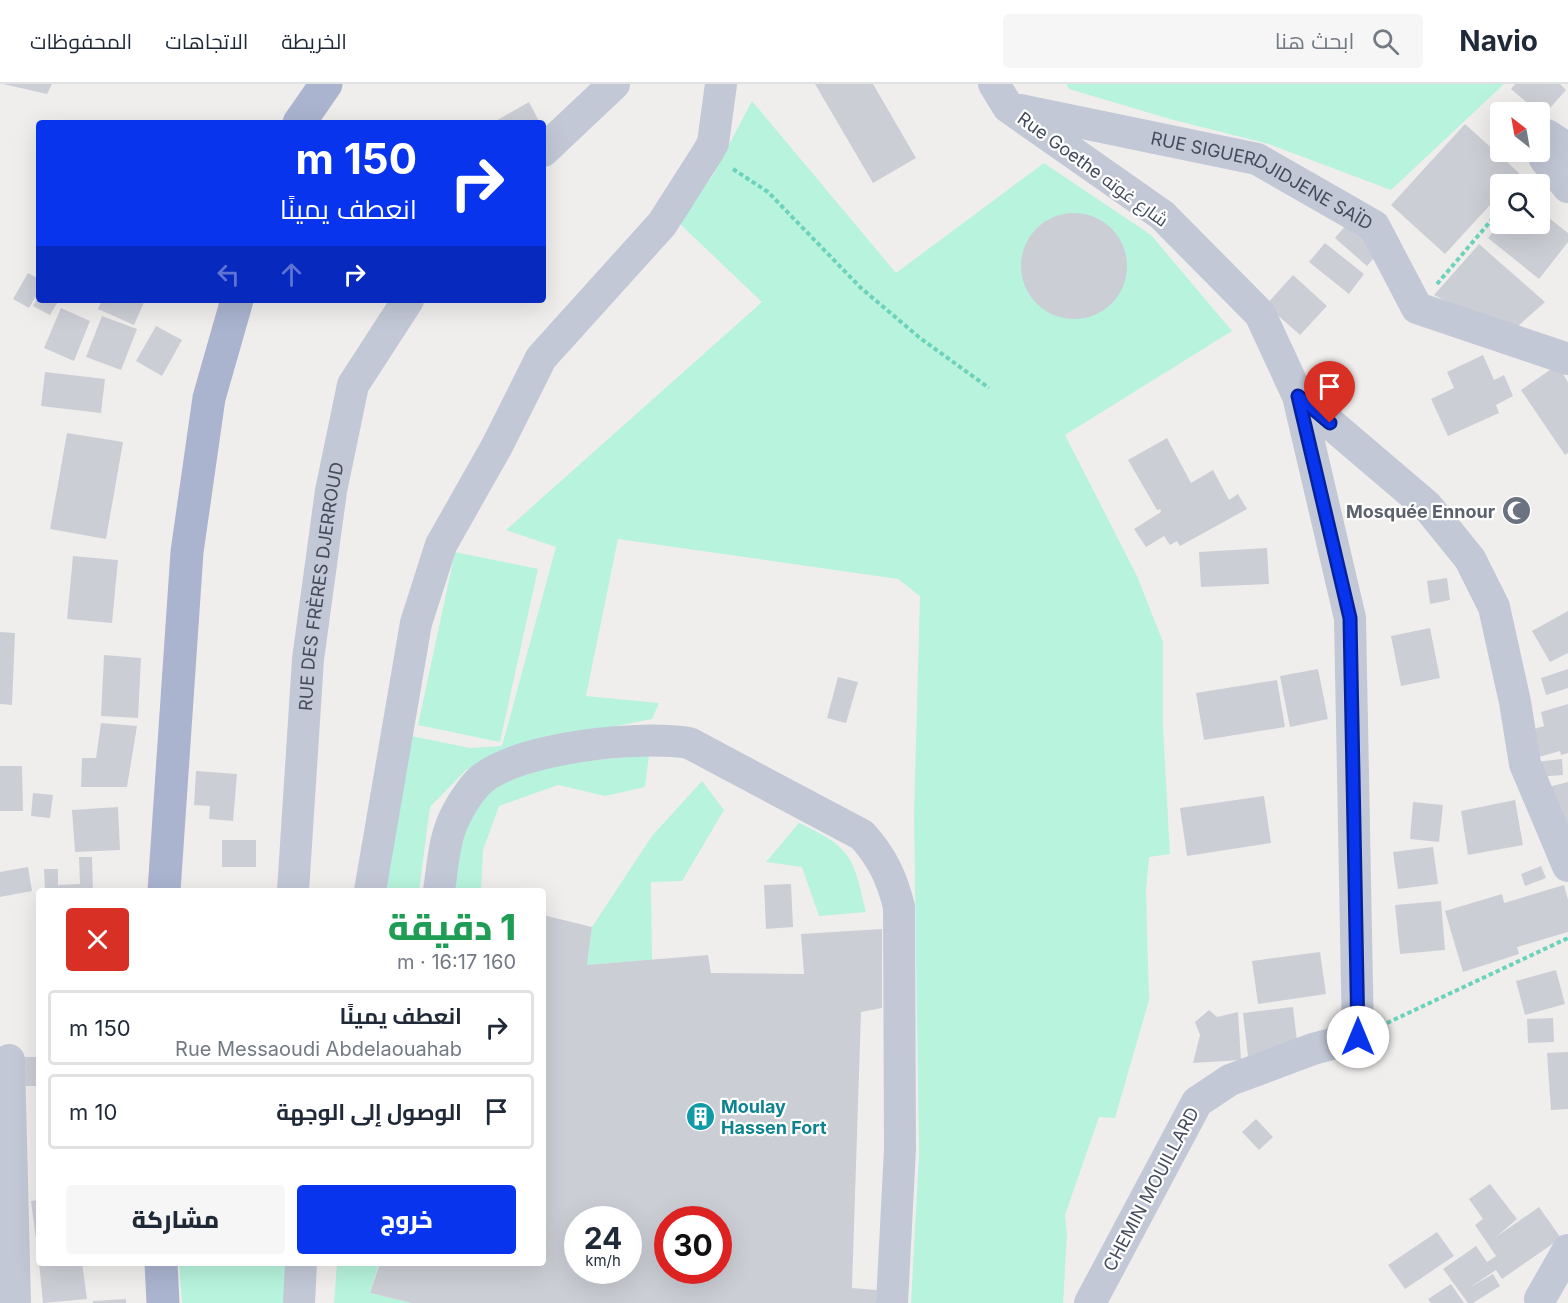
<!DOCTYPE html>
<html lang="ar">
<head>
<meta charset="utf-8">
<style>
	:root { --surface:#fff; --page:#f6f6f7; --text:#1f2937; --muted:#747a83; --line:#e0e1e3; --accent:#0934ee }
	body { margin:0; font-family:Inter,Cairo,sans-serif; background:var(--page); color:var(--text); direction:rtl; height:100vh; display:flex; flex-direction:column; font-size:22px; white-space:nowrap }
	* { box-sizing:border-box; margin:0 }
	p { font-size:20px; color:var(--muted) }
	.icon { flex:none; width:33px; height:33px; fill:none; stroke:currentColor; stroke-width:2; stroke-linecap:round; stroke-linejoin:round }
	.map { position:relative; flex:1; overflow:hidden; direction:ltr }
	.drawer { position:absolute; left:36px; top:804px; width:510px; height:378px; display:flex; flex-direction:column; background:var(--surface); border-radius:6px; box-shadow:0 6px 24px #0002; direction:rtl }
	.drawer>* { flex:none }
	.banner { position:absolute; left:36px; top:36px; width:510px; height:183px; border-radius:6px; box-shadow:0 6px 24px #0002; direction:rtl; background:#0934ee; color:#fff; overflow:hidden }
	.needle { width:39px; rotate:329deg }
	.buttons { position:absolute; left:1490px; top:18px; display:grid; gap:12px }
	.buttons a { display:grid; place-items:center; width:60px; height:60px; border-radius:6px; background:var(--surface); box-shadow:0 6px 24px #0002; font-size:30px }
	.speed { position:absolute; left:564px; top:1122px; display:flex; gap:12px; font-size:30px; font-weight:700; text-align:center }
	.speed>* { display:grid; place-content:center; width:78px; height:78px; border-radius:50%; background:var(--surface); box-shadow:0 6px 24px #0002; line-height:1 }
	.speed small { font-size:15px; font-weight:400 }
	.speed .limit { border:9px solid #d22; background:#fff; color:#111 }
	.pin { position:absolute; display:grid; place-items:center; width:51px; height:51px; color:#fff; margin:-62px -26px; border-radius:50% 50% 50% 0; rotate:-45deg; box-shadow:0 0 6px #0007 }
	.pin .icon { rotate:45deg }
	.me { position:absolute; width:66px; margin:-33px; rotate:0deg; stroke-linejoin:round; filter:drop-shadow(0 0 4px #0008) }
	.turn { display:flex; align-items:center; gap:21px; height:126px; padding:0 30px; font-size:27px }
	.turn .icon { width:78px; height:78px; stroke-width:2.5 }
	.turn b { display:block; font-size:42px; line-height:51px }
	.lanes { display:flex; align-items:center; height:57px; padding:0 30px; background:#0003; justify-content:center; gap:30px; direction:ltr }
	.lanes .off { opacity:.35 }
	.round { display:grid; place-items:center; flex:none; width:63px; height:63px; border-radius:6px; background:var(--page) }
	.summary { display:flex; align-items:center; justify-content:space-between; height:102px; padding:0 30px }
	h1 { font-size:36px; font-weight:800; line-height:45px; color:#1e9e55 }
	.action { display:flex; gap:12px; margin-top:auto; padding:12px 30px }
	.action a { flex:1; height:69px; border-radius:6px; background:var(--accent); color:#fff; font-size:24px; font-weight:800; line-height:69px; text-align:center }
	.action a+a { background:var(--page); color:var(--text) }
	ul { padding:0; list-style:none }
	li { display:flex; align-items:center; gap:18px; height:75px; margin:0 12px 9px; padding:0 18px; border:3px solid var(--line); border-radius:6px }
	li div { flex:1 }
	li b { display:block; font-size:22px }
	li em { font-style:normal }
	header { display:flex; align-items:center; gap:36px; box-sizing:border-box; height:84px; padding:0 30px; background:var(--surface); border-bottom:2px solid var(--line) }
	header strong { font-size:28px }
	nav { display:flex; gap:33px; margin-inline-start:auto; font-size:21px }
	.search { width:420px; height:54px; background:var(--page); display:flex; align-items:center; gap:15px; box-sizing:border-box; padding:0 21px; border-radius:6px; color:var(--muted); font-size:22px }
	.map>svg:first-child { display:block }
</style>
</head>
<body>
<header>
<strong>Navio</strong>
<div class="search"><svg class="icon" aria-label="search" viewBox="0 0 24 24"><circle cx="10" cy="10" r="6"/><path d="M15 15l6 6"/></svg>ابحث هنا</div>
<nav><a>الخريطة</a><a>الاتجاهات</a><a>المحفوظات</a></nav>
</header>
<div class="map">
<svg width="1568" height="1219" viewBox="0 0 1568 1219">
	<rect width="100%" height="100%" fill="#f0eeed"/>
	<g fill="#b7f3dd">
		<path d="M1066 0H1504L1391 106 1269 60 1170 35 1069 5Z"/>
		<path d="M752 17 896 189 1044 79 1151 151 1232 247 1065 351 1137 492 1163 558V643L1170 770 1149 773 1146 806 1149 916 1115 1034 1099 1033 1065 1131 1067 1151 1063 1219H911L919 1070 914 731 920 512 898 495 618 455 586 612 659 619 652 635 519 661 466 686 430 723 419 807H379L411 652 470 664 502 662 556 463 506 446 762 218 679 139 713 91Z"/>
		<path d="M455 468 538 485 500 658 418 641Z"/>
		<path d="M649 671 645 703 605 712 558 701 499 722 483 766 481 807H455L457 779 469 729 497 698 536 682Z"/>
		<path d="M702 697 724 726 682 797 651 798 652 876 587 881 592 843 652 752Z"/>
		<path d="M799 739C852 764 853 772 866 828L819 832 802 783 766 778Z"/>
		<path d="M179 1179H298L297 1219H182Z"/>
		<path d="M337 1179H379L370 1209 412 1219H334Z"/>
	</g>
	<g fill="#ccced6" fill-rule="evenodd">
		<path d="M3 0H52L47 10Z"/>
		<path d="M815 0H873L916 74 873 99Z"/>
		<path d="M1515 0H1560L1566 6 1543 32 1511 5Z"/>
		<path d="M529 18 540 39H492Z"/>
		<path d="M1465 40 1519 89 1509 100H1500V110L1445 170 1391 121Z"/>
		<path d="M1539 126 1568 149V158L1539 195 1488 154 1500 140H1539Z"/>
		<circle cx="1074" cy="182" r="53"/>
		<path d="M1347 140 1379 168 1367 182 1335 154Z"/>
		<path d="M1325 159 1364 190 1349 210 1309 178Z"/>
		<path d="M1479 160 1545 218 1508 251 1434 211Z"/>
		<path d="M28 189 39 195V207L29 224 13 215Z"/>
		<path d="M1293 191 1327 222 1300 251 1266 221Z"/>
		<path d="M39 211V216H59L50 231 33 222Z"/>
		<path d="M102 216H145L134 241 98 225Z"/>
		<path d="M61 224 90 237 74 277 44 264Z"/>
		<path d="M102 232 137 245 121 286 86 273Z"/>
		<path d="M156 242 182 256 162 292 136 277Z"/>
		<path d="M1483 271 1494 296 1504 291 1513 312 1496 321 1499 329 1448 352 1431 315 1454 304 1447 288Z"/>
		<path d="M1557 281 1568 298V369L1565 371 1521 306Z"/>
		<path d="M45 288 105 295 101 329 41 322Z"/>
		<path d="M67 349 123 358 106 455 50 445Z"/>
		<path d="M1167 354 1191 399 1213 386 1229 416 1238 410 1247 425 1180 462 1177 457 1170 461 1164 452 1146 463 1134 445 1161 428 1160 425 1157 426 1128 376Z"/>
		<path d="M1267 464 1269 500 1201 503 1199 468Z"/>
		<path d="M73 472 118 476 112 539 67 535Z"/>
		<path d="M1447 494 1450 516 1430 520 1427 497Z"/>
		<path d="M1568 527V569L1550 578 1532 547Z"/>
		<path d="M1430 544 1440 594 1401 602 1391 552Z"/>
		<path d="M0 548 15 549 12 621 0 620Z"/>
		<path d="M104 571 141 574 138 634 101 632Z"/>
		<path d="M1318 585 1328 635 1290 643 1280 592Z"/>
		<path d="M1568 585V604L1546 611 1541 594Z"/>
		<path d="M838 593 858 598 846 639 827 634Z"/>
		<path d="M1277 596 1285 643 1204 656 1196 609Z"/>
		<path d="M1568 620V669L1561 671 1560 667 1539 673 1531 646 1544 642 1541 628Z"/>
		<path d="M101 639 137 642 127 703H81L82 674H96Z"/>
		<path d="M1562 675 1563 691 1536 693 1535 678Z"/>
		<path d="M0 682H22L23 727H0Z"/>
		<path d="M196 687 237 690 233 737 209 735 210 722 194 721Z"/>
		<path d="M1568 698V750L1548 703Z"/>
		<path d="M33 709 53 711 50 734 31 732Z"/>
		<path d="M1264 712 1271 759 1187 772 1180 724Z"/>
		<path d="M1515 716 1523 761 1468 771 1461 727Z"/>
		<path d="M1413 718 1443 721 1439 758 1410 755Z"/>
		<path d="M118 723 120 766 75 768 72 726Z"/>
		<rect x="222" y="756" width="34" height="27"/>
		<path d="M1433 763 1438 800 1398 805 1393 768Z"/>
		<path d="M79 773H92L93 807H45L44 785H58V801L80 800Z"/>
		<path d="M1541 782 1546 794 1525 802 1521 790Z"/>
		<path d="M28 783 32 807 0 813V788Z"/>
		<path d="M791 800 793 843 766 845 764 801Z"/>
		<path d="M1564 801 1568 816V848L1517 863 1519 870 1463 888 1445 827 1502 810 1504 819Z"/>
		<path d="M1441 817 1445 866 1400 870 1395 821Z"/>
		<path d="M543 831 592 843 587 881 708 871 711 889 804 890 801 850 882 845V924L861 928 852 1204 877 1206 876 1219H412L370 1209 380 1179H543ZM578 1136H628V1186H578ZM668 1136H718V1186H668Z"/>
		<path d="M1320 868 1326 910 1258 920 1252 877Z"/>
		<path d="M1556 886 1565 920 1525 931 1516 897Z"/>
		<path d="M1293 923 1298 966 1248 972 1243 929Z"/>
		<path d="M1209 926 1217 933 1238 928 1241 976 1193 979 1200 951 1195 938Z"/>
		<path d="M1553 934 1554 958 1528 959 1527 935Z"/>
		<path d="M1568 968V1025L1551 1026 1547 969Z"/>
		<path d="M25 973H39V1002H24Z"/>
		<path d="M1256 1035 1273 1053 1259 1066 1242 1048Z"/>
		<path d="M1490 1100 1517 1135 1496 1153 1539 1123 1561 1154 1502 1195 1496 1186 1469 1204 1493 1190 1500 1202 1473 1219H1468L1443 1185 1476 1162 1487 1178 1496 1172 1475 1141 1483 1135 1469 1115Z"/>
		<path d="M39 1116V1171H38L31 1117Z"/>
		<path d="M1437 1148 1454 1172 1405 1205 1388 1181Z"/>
		<path d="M39 1179H82L87 1215 43 1219Z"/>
		<path d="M1451 1200 1464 1219H1431L1428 1215Z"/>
		<path d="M126 1215V1219H93V1217Z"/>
	</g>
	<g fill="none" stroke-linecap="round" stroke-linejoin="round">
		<g stroke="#6cd3ba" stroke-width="4" stroke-dasharray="4.5 3" stroke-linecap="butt">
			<path d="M733 85 768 108 861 204 920 254 989 304"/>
			<path d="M1437 200 1500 126"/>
			<path d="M1387 939 1568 854"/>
		</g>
		<g stroke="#c2c8d6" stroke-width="32">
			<path d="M994 0 1008 23 1162 131 1260 230 1298 312 1350 534 1358 953 1313 965 1230 996 1197 1018 1090 1219"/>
			<path id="s1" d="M1020 26 1257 75 1374 142 1417 224 1568 275"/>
			<path d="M1568 65 1547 51 1545 75 1568 103"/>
			<path d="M543 67 614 0"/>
			<path d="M1298 312 1427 422 1470 475 1494 523 1515 618 1525 680 1568 782"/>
			<path id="s2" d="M293 807 308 575 331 407 353 301 408 216"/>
			<path d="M370 807 416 539 441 461 497 362 541 274 662 140 708 68 713 59 721 0"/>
			<path d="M439 807C443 780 444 751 458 727 463 717 474 701 483 694 524 663 639 651 689 659L862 751C882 773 892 794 899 823L900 1065 892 1219"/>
			<path d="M9 976 15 1219"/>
			<path d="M1540 1215 1568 1166"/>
			<path d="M299 1219 301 1179"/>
		</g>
		<g stroke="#aab4cf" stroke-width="33">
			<path d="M299 39 326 0"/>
			<path d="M164 807 187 468 209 314 237 216"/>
			<path d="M161 1179 163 1219"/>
		</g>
	</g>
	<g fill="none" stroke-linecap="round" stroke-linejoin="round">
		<defs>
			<path id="route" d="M1330 339 1298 312 1350 534 1358 953"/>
		</defs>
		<use href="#route" stroke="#06229b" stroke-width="15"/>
		<use href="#route" stroke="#0934ee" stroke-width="10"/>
	</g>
	<defs>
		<symbol id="mosque-disc" viewBox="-11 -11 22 22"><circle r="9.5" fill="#6b7280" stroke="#fff"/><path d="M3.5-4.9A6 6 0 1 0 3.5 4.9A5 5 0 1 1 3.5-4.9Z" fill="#fff"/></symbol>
		<symbol id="building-disc" viewBox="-11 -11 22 22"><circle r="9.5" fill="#0f9aa8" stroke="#fff"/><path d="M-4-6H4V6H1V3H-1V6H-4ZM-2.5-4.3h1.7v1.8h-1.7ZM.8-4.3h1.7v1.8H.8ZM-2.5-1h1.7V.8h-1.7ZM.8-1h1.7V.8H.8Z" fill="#fff"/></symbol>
	</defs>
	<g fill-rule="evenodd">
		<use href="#mosque-disc" x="1500" y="410" width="33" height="33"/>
		<use href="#building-disc" x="684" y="1016" width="33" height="33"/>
	</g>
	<g text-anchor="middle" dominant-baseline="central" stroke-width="4.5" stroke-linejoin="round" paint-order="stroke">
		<g font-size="18" fill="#444b5c" stroke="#fff">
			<text transform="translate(1093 85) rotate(36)">Rue Goethe شارع غوته</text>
			<text stroke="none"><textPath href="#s1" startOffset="254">RUE SIGUERDJIDJENE SAÏD</textPath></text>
			<text stroke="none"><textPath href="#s2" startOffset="306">RUE DES FRÈRES DJERROUD</textPath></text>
			<text transform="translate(1151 1105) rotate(-62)">CHEMIN MOUILLARD</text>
		</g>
		<g font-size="18" font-weight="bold" fill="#5b616d" stroke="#fff" text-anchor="end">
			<text x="1495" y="427">Mosquée Ennour</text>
		</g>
		<g font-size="18" font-weight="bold" fill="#0d838f" stroke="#fff" text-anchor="start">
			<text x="721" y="1022">Moulay<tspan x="721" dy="21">Hassen Fort</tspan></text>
		</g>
	</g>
</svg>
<div class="buttons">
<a><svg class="needle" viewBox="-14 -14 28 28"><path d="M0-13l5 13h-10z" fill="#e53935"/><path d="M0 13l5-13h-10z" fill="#747a83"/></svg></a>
<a><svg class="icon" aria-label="search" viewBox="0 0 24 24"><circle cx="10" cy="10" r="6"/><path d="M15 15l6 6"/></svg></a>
</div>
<div class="speed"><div>24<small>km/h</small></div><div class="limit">30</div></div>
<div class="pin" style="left:1330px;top:339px;background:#d93025"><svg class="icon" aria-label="arrive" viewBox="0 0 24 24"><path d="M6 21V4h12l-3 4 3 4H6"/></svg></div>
<svg class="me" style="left:1358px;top:953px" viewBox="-20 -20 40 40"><circle r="19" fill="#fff"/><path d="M0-13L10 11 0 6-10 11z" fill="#0934ee"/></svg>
<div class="banner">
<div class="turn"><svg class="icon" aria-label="right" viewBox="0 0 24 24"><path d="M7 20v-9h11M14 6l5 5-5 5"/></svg><div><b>150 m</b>انعطف يمينًا</div></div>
<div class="lanes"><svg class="icon off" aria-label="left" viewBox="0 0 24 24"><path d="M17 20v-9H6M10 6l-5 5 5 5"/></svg><svg class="icon off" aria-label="ahead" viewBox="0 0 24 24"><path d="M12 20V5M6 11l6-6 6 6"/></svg><svg class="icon" aria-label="right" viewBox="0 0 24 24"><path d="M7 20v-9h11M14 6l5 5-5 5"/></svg></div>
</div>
<section class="drawer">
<div class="summary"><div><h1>1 دقيقة</h1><p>160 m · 16:17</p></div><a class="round" style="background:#d93025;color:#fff"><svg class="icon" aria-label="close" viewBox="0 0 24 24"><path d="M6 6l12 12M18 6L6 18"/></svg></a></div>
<ul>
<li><svg class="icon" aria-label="right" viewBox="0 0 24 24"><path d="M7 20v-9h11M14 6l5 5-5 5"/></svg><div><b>انعطف يمينًا</b><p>Rue Messaoudi Abdelaouahab</p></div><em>150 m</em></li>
<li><svg class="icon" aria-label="arrive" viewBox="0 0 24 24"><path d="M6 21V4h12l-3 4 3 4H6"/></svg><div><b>الوصول إلى الوجهة</b></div><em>10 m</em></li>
</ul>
<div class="action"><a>خروج</a><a>مشاركة</a></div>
</section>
</div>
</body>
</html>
